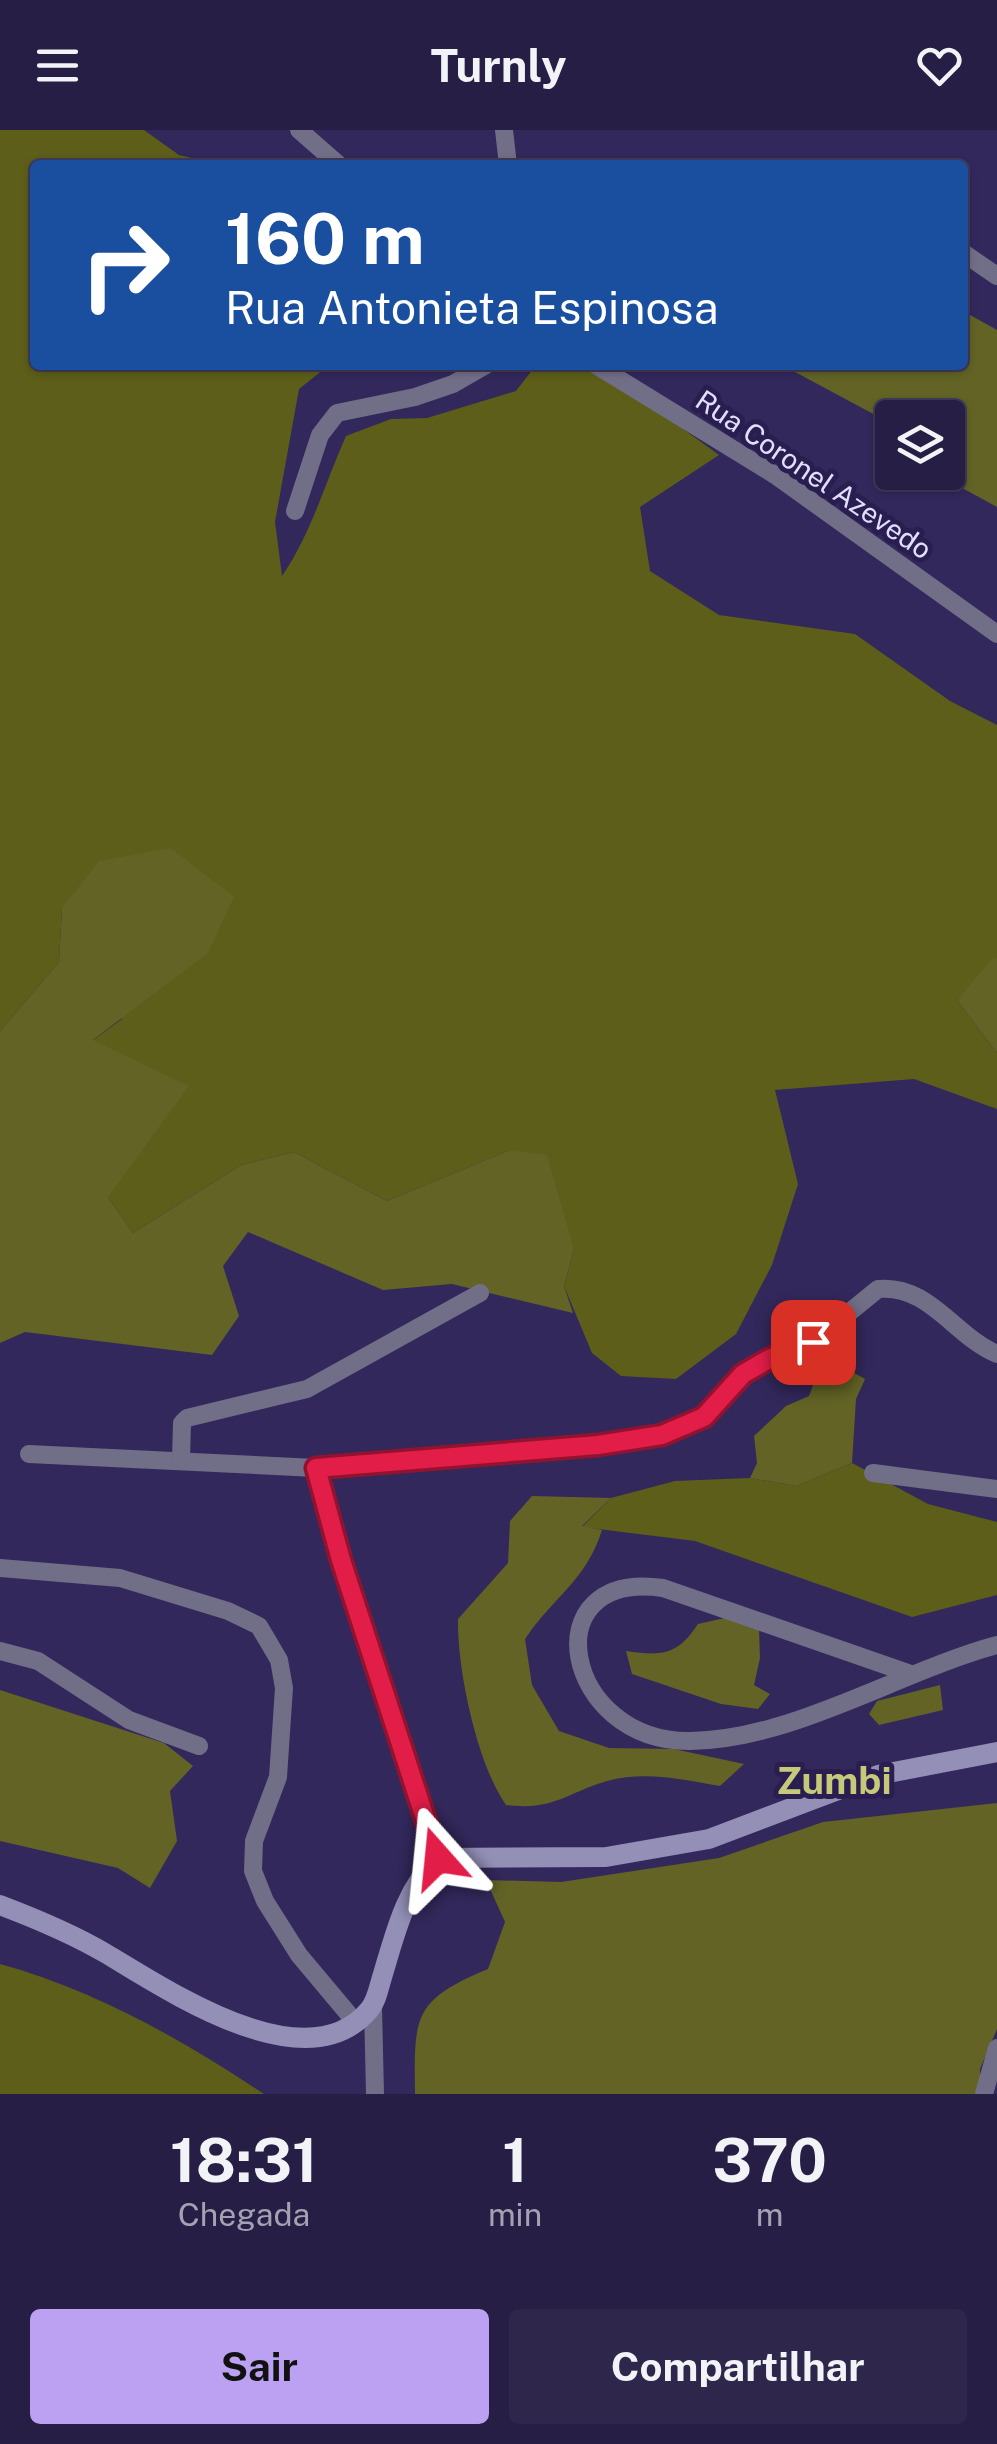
<!DOCTYPE html>
<html lang="pt">
<head>
<meta charset="utf-8">
<style>
	:root { --surface:#261e44; --page:#2e274b; --text:#f1f3f6; --muted:#a4a2b2; --line:#423c5d; --accent:#bca0f2 }
	body { margin:0; font-family:"Public Sans",sans-serif; background:var(--page); color:var(--text); height:100vh; display:flex; flex-direction:column; font-size:38px; white-space:nowrap }
	* { box-sizing:border-box; margin:0 }
	p { font-size:32px; color:var(--muted) }
	.icon { flex:none; width:55px; height:55px; fill:none; stroke:currentColor; stroke-width:2; stroke-linecap:round; stroke-linejoin:round }
	.map { position:relative; height:1964px; overflow:hidden }
	.sheet { display:flex; flex-direction:column; background:var(--surface); flex:1 }
	.sheet>* { flex:none }
	.hud { position:absolute; left:30px; top:30px; width:938px; height:210px; border-radius:10px; box-shadow:0 2px 8px #0004,0 0 0 2px var(--line); background:#1a4fa0; color:#fff; overflow:hidden }
	.controls { position:absolute; left:875px; top:270px; display:grid; gap:20px }
	.controls a { display:grid; place-items:center; width:90px; height:90px; border-radius:10px; background:var(--surface); box-shadow:0 2px 8px #0004,0 0 0 2px var(--line); font-size:50px }
	.pin { position:absolute; display:grid; place-items:center; width:85px; height:85px; color:#fff; margin:-42px; border-radius:20px; box-shadow:0 5px 15px #0006 }
	.me { position:absolute; width:110px; margin:-55px; rotate:342deg; stroke-linejoin:round; filter:drop-shadow(0 0 8px #0008) }
	.turn { display:flex; align-items:center; gap:35px; height:210px; padding:0 30px; font-size:45px }
	.turn .icon { width:130px; height:130px; stroke-width:2.5 }
	.turn b { display:block; font-size:70px; line-height:85px }
	.eta { display:flex; justify-content:space-evenly; align-items:center; height:170px; text-align:center }
	.eta b { font-size:60px; font-weight:700; line-height:70px }
	.button { display:flex; gap:20px; margin-top:auto; padding:20px 30px }
	.button a { flex:1; height:115px; border-radius:10px; background:var(--accent); color:#111; font-size:40px; font-weight:700; line-height:115px; text-align:center }
	.button a+a { background:var(--page); color:var(--text) }
	header { display:flex; justify-content:space-between; align-items:center; height:130px; padding:0 30px; background:var(--surface); font-size:45px; font-weight:700 }
	.map>svg:first-child { display:block }
</style>
</head>
<body>
<header><svg class="icon" aria-label="menu" viewBox="0 0 24 24"><path d="M4 6h16M4 12h16M4 18h16"/></svg>Turnly<svg class="icon" aria-label="heart" viewBox="0 0 24 24"><path d="M12 20l-8-8c-3-5 5-10 8-4 3-6 11-1 8 4z"/></svg></header>
<div class="map">
<svg width="997" height="1964" viewBox="0 0 997 1964">
	<rect width="100%" height="100%" fill="#32285b"/>
	<g fill="#5d5e19">
		<path d="M0 0H144L179 25 221 35H35V235H329L299 259 275 392 282 446C311 404 325 353 346 306L391 289 427 288 516 261 536 235H595L719 325 640 377 650 441 719 485 855 504 950 571 997 595V828L957 870 997 923V979L914 949 775 960 798 1054 772 1135 736 1204 676 1249 621 1246 592 1223 564 1156 574 1119 510 1020 387 1071 294 1022 241 1035 133 1103 108 1067 92 911 122 889 62 778 59 832 0 901Z"/>
		<path d="M852 1333 928 1374 997 1392V1465L912 1487 695 1411 582 1397 611 1368 675 1351 750 1348 796 1356Z"/>
		<path d="M0 1834C95 1860 183 1910 264 1964H0Z"/>
	</g>
	<g fill="#626325">
		<path d="M963 181 997 200V377L964 359 947 343 948 288H892V294L782 235H962Z"/>
		<path d="M171 718 234 767 208 823 93 910 189 956 108 1067 133 1103 241 1035 294 1022 387 1071 510 1020 547 1025 574 1119 564 1156 573 1183 452 1154 383 1160 248 1102 223 1136 239 1186 212 1225 25 1202 0 1213V901L59 832 62 778 99 731Z"/>
		<path d="M993 828H997V923L957 870Z"/>
		<path d="M836 1233 865 1249 856 1269 852 1333 796 1356 750 1348 757 1333 754 1306 786 1276 809 1266 817 1244Z"/>
		<path d="M532 1366 611 1368 582 1396 602 1400C586 1451 554 1466 525 1509L532 1555 559 1601 609 1618 674 1619 744 1634 720 1656C686 1650 645 1641 611 1650 566 1662 556 1681 506 1675 477 1634 457 1539 458 1489L508 1433 510 1391Z"/>
		<path d="M725 1488 759 1499 760 1528 754 1555 770 1564 758 1579 721 1574 632 1544 626 1521C661 1526 677 1526 698 1494Z"/>
		<path d="M940 1555 943 1580 879 1595 869 1584 877 1571Z"/>
		<path d="M0 1560 164 1613 193 1636 170 1661 177 1711 150 1758 118 1738 0 1711Z"/>
		<path d="M997 1673V1899L980 1939V1964H415C414 1886 413 1870 488 1839L505 1792 486 1750 561 1752 719 1728 823 1692Z"/>
	</g>
	<g fill="none" stroke-linecap="round" stroke-linejoin="round">
		<g stroke="#716e87" stroke-width="18">
			<path d="M299 0 339 35"/>
			<path d="M504 0 508 35"/>
			<path d="M962 122 997 146"/>
			<path d="M596 235 775 345 997 504"/>
			<path d="M295 381 320 305 337 283 415 267 453 254 486 235"/>
			<path d="M29 1324 316 1338 598 1315 662 1305 704 1287 743 1245 813 1212 878 1159C929 1154 954 1206 997 1224"/>
			<path d="M181 1329 182 1293 187 1288 307 1259 480 1163"/>
			<path d="M316 1338 341 1430 438 1728"/>
			<path d="M873 1343 997 1359"/>
			<path d="M0 1438 120 1448 228 1481 259 1496 279 1530 284 1558 278 1647 254 1711 253 1741 265 1771 299 1825 356 1893"/>
			<path d="M0 1521 38 1531 129 1590 199 1616"/>
			<path d="M908 1543 663 1458C531 1439 563 1612 690 1611 792 1610 898 1542 997 1515"/>
			<path d="M373 1877 375 1964"/>
			<path d="M984 1964 997 1918"/>
		</g>
		<path stroke="#938fb7" stroke-width="20" d="M0 1775C37 1789 71 1803 105 1823 166 1859 306 1955 369 1880 377 1871 379 1856 383 1844 396 1801 405 1760 438 1728L606 1727 709 1709 878 1645 997 1622"/>
	</g>
	<g fill="none" stroke-linecap="round" stroke-linejoin="round">
		<defs>
			<path id="route" d="M438 1728 341 1430 316 1338 598 1315 662 1305 704 1287 743 1244 769 1229 813 1212"/>
		</defs>
		<use href="#route" stroke="#92132f" stroke-width="25"/>
		<use href="#route" stroke="#e11d48" stroke-width="18"/>
	</g>
	<g text-anchor="middle" dominant-baseline="central" stroke-width="10" stroke-linejoin="round" paint-order="stroke">
		<g font-size="28" fill="#e1defe" stroke="#291e4f">
			<text transform="translate(814 344) rotate(34)">Rua Coronel Azevedo</text>
		</g>
		<g font-size="38" font-weight="bold" fill="#c6c87a" stroke="#291e4f">
			<text x="834" y="1650">Zumbi</text>
		</g>
	</g>
</svg>
<div class="controls">
<a><svg class="icon" aria-label="layers" viewBox="0 0 24 24"><path d="M12 4l9 5-9 5-9-5zM3 14l9 5 9-5"/></svg></a>
</div>
<div class="pin" style="left:813px;top:1212px;background:#d93025"><svg class="icon" aria-label="arrive" viewBox="0 0 24 24"><path d="M6 21V4h12l-3 4 3 4H6"/></svg></div>
<svg class="me" style="left:438px;top:1728px" viewBox="-20 -20 40 40"><path d="M0-17L14 15 0 8-14 15z" fill="#e11d48" stroke="#fff" stroke-width="4"/></svg>
<div class="hud">
<div class="turn"><svg class="icon" aria-label="right" viewBox="0 0 24 24"><path d="M7 20v-9h11M14 6l5 5-5 5"/></svg><div><b>160 m</b>Rua Antonieta Espinosa</div></div>
</div>
</div>
<section class="sheet">
<div class="eta">
<div><b>18:31</b><p>Chegada</p></div>
<div><b>1</b><p>min</p></div>
<div><b>370</b><p>m</p></div>
</div>
<div class="button"><a>Sair</a><a>Compartilhar</a></div>
</section>
</body>
</html>
